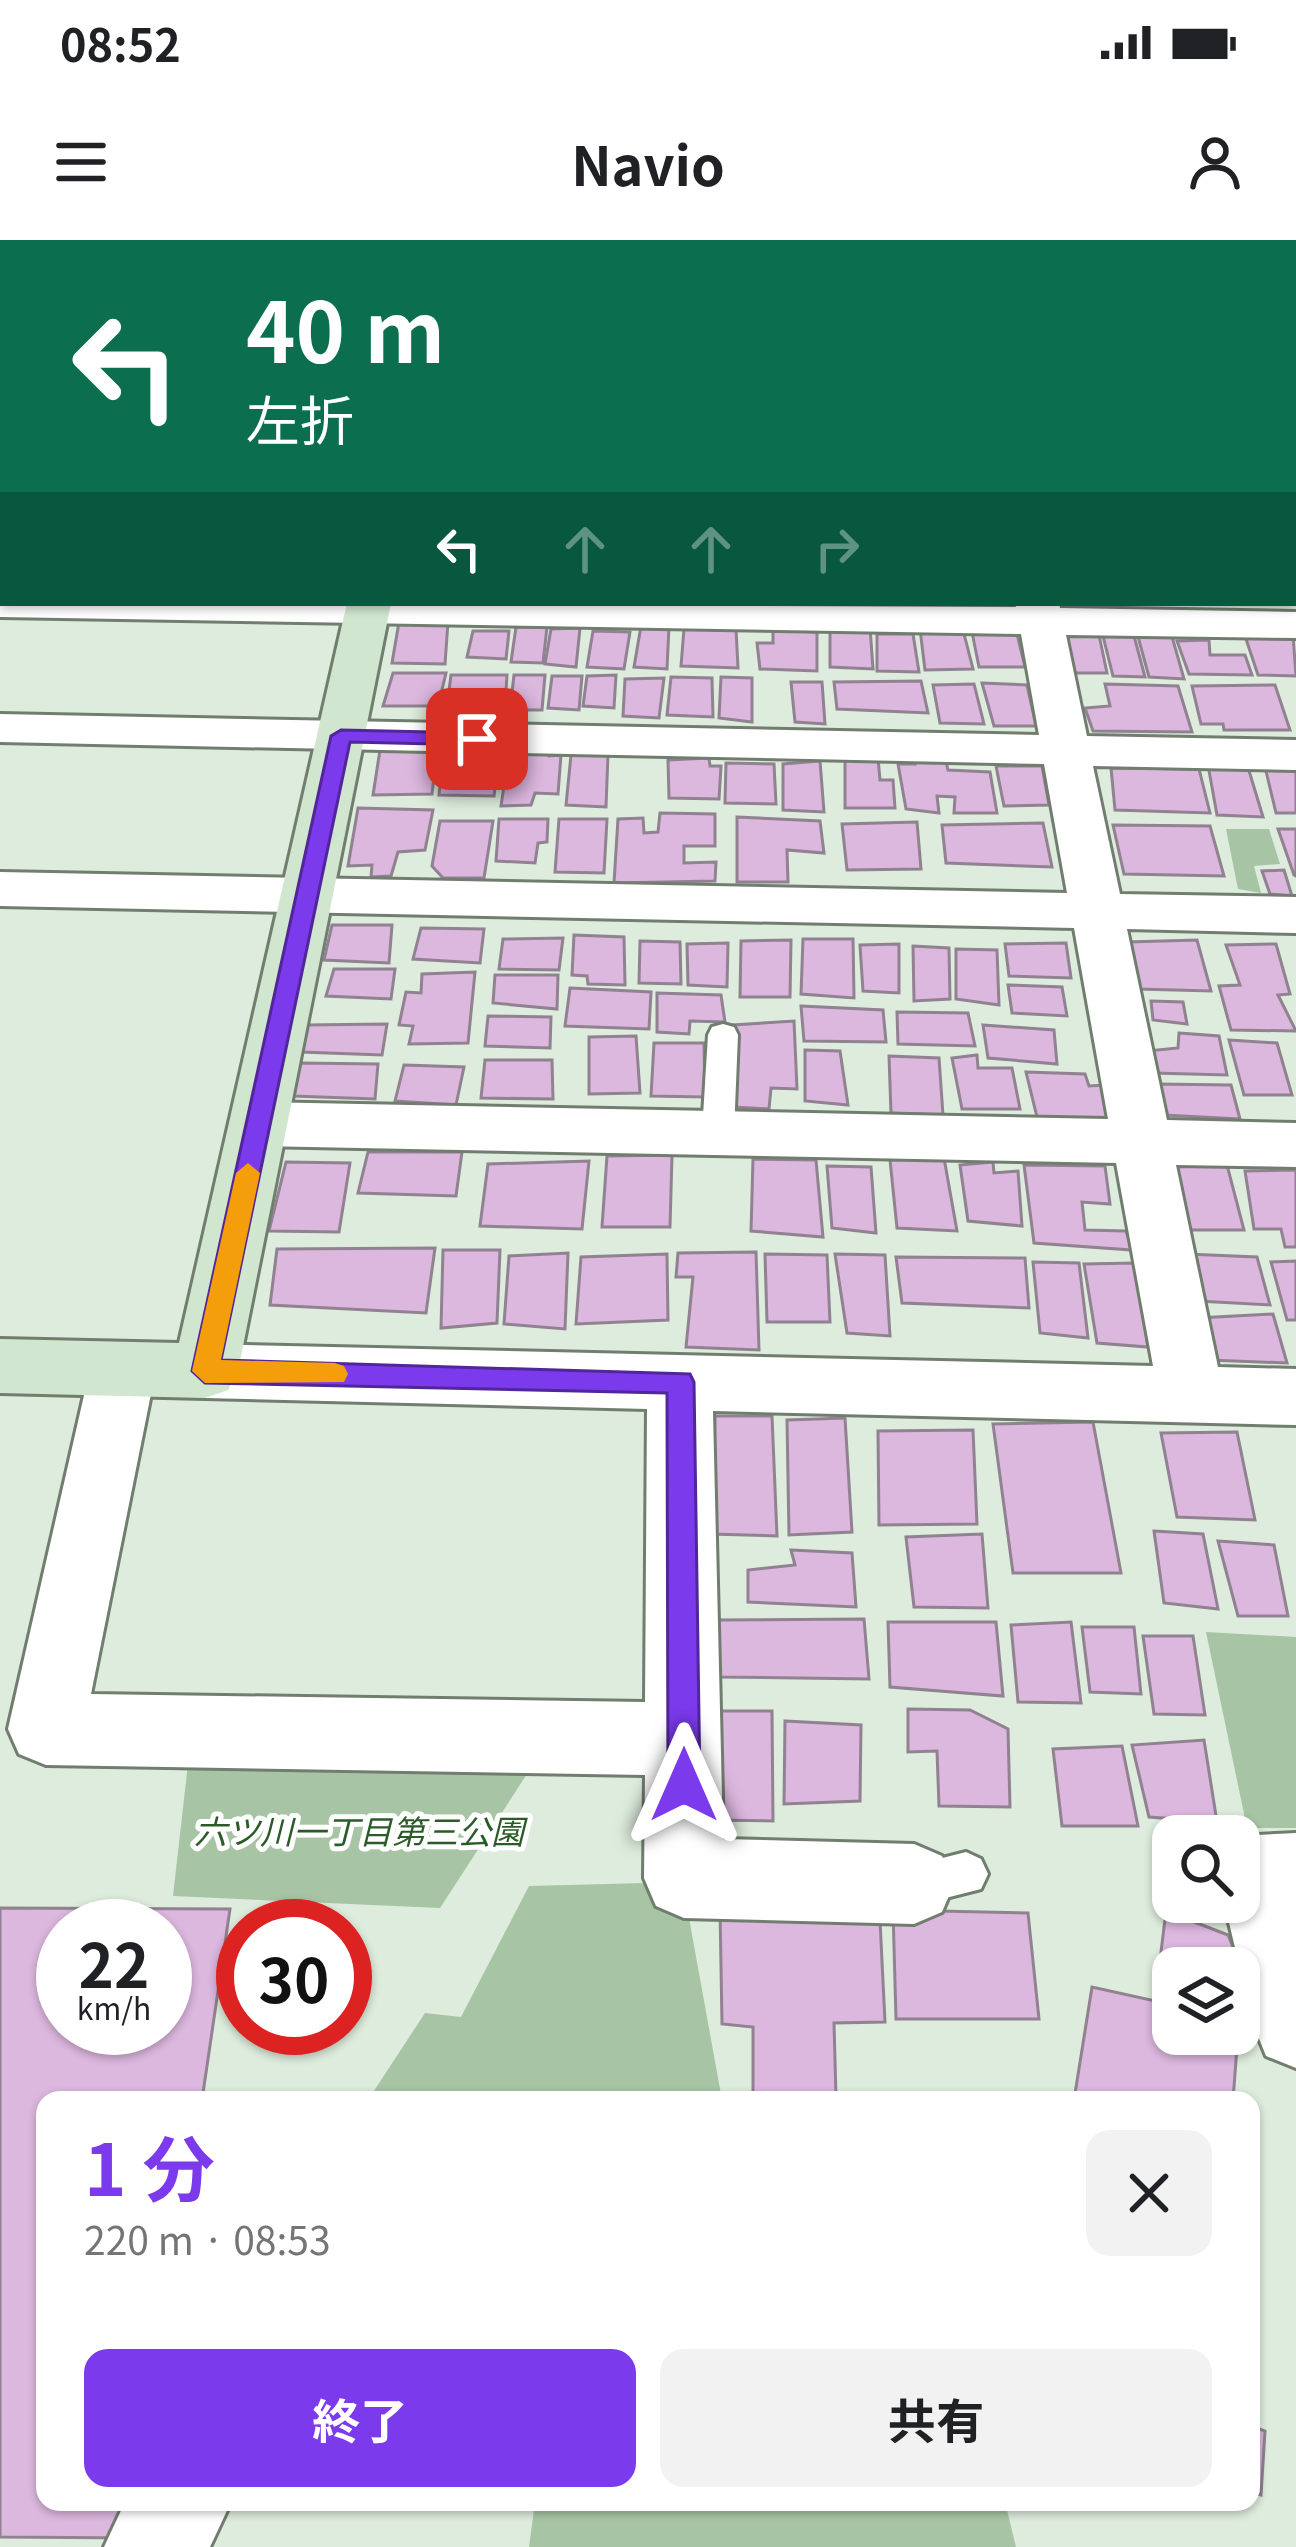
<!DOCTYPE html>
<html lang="ja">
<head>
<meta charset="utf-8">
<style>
	:root { --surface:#fff; --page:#f2f2f2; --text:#202124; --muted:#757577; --accent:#7c3aed }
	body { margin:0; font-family:Georgia,"Noto Sans JP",serif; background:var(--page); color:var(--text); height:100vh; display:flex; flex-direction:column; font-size:45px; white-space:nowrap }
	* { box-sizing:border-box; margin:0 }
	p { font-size:39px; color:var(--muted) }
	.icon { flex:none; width:66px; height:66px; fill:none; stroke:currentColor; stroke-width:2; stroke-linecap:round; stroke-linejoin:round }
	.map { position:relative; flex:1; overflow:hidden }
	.sheet { position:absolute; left:36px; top:1851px; width:1224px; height:420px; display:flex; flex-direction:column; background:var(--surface); border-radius:24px; box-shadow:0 3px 9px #0004 }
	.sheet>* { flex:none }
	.guide { position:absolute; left:0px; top:0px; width:1296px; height:366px; box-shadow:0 3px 9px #0004; background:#0b6e4f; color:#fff; overflow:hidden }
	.fabs { position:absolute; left:1152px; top:1575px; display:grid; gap:24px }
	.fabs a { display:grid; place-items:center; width:108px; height:108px; border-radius:24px; background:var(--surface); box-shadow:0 3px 9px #0004; font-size:60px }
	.speed { position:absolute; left:36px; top:1659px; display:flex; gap:24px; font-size:60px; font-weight:700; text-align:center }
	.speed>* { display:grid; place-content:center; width:156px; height:156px; border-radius:50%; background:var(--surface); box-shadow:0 3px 9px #0004; line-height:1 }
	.speed small { font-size:30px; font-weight:400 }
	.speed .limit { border:18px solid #d22; background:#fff; color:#111 }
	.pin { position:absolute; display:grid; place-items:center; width:102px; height:102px; color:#fff; margin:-51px; border-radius:24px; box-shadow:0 6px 18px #0006 }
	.me { position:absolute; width:132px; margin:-66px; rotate:0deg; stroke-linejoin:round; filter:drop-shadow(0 0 9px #0008) }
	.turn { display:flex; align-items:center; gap:42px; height:252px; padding:0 48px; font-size:54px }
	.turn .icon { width:156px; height:156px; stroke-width:2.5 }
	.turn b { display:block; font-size:84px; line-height:102px }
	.lanes { display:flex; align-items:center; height:114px; padding:0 48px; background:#0003; justify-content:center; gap:60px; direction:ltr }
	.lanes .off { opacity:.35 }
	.round { display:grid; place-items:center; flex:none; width:126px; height:126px; border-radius:24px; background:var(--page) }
	.headline { display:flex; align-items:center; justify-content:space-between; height:204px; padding:0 48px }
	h1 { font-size:72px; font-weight:700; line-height:90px; color:var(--accent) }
	.cta { display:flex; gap:24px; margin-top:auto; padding:24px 48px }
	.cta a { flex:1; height:138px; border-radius:24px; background:var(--accent); color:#fff; font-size:48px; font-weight:700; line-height:138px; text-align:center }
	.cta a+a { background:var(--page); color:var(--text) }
	.status { display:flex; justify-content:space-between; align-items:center; height:84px; padding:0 60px; background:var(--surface); direction:ltr }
	.status svg { height:33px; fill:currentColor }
	header { display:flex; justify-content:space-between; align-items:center; height:156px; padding:0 48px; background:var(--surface); font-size:54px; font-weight:700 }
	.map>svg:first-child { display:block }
</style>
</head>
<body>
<div class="status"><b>08:52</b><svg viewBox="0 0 49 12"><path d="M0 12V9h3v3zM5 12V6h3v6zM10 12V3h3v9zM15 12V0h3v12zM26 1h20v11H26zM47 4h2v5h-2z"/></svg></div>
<header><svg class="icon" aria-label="menu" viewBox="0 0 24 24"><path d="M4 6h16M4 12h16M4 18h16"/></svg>Navio<svg class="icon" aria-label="person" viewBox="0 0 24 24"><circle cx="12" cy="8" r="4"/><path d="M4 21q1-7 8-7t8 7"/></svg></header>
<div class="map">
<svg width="1296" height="2307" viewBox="0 0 1296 2307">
	<rect width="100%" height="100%" fill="#ddecdc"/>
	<g fill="#a7c5a4">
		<path d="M1226 589H1269L1280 624 1254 626 1261 653 1238 649Z"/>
		<path d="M1206 1392 1296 1397V1588H1247Z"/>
		<path d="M189 1515 538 1517 440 1668 173 1656Z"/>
		<path d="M646 1643 689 1678 722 1860H368L425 1773 461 1777 529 1646Z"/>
		<path d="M535 2262H1005L1016 2307H529Z"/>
	</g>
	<g fill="#dcb7de" stroke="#908291" stroke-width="3" fill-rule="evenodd">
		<path d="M68 0H217L63 3Z"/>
		<path d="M399 382H448L445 424 392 423Z"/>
		<path d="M641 386H669L667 429 634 427Z"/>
		<path d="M516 387H547L543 423 511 422Z"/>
		<path d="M830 387H870L873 429 830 427Z"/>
		<path d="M580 388 576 427 545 424 551 389Z"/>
		<path d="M736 388 738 428 681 426 684 389Z"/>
		<path d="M920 389 963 390 973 429 925 430Z"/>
		<path d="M773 390 817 392V431L760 429 757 403H773Z"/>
		<path d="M1016 390 1025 427H979L972 392Z"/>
		<path d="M473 391H509L506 419 467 417Z"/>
		<path d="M593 391 630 392 624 429 587 427Z"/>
		<path d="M1102 392H1133L1145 437 1113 436Z"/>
		<path d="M1137 393H1171L1184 439 1149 437Z"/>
		<path d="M877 394H913L919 432 877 431Z"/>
		<path d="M1099 395 1107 433H1071L1063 396Z"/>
		<path d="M1293 395 1296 436 1258 435 1245 396Z"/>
		<path d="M1209 400 1210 415H1245L1252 435 1189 434 1177 401Z"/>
		<path d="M393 433H446L438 466H383Z"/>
		<path d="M451 435H507L505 467 447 466Z"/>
		<path d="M514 435H545L542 470H510Z"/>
		<path d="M616 435 614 468 583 466 587 436Z"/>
		<path d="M552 436H582L579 470 548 468Z"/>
		<path d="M671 437 712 438 713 477 667 475Z"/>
		<path d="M721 437 752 438V482L719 478Z"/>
		<path d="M664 438 659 478 623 476 625 439Z"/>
		<path d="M921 441 928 473 837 469 834 442Z"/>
		<path d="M791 442H822L825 484 795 482Z"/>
		<path d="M982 443 1027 445 1036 486H994Z"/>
		<path d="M974 444 984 484 940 483 933 445Z"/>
		<path d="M1105 444 1178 446 1192 492 1093 491 1085 468 1110 466Z"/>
		<path d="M1275 445 1290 490H1224L1223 484H1201L1192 446Z"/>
		<path d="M548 509 549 516 561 515 558 554 535 553 531 565 501 566 509 512Z"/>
		<path d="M380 510 437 511 432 554 373 555Z"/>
		<path d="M443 514H499L494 556 439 555Z"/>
		<path d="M608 514 606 567 566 565 571 515Z"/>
		<path d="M914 516 945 517 948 530 990 532 997 573H954L955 557 937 556 939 573 906 569 898 524H915Z"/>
		<path d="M709 518 710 526H721L719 559 669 558 668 520Z"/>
		<path d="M845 518H878L880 540H893L895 568H845Z"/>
		<path d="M820 521 824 572 783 570V524Z"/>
		<path d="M726 523 774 524 776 564 725 563Z"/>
		<path d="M1247 524 1263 577 1217 575 1208 525Z"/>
		<path d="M1296 525V573H1276L1265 527Z"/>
		<path d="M996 526H1042L1049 565 1004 566Z"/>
		<path d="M1111 528 1199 529 1210 573 1115 570Z"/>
		<path d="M358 568 433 570 425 610 398 612 391 636 371 637 372 625 348 626Z"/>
		<path d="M660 573 715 574V606H684V623L716 622 715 641 614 643 618 579 643 578 644 593 658 592Z"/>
		<path d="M737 577 820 581 824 613 787 610 788 642H737Z"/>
		<path d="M499 579H548L547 602 538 603 535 623 496 621Z"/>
		<path d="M559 579H607L604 633 555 632Z"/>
		<path d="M440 581H493L484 638H443L432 626Z"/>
		<path d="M917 582 921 629 847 630 842 584Z"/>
		<path d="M1043 583 1052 627 946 623 942 585Z"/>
		<path d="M1113 585 1210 586 1224 636 1124 634Z"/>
		<path d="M1278 589H1296V636L1294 635Z"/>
		<path d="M1284 630 1292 656 1270 654 1262 631Z"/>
		<path d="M332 685H392L389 723 324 720Z"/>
		<path d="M421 688 484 689 480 723 413 719Z"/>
		<path d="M574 695 624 697 625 745 588 744 587 736 572 735Z"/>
		<path d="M563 698 559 730 499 729 503 699Z"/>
		<path d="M803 699H853L854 758 801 754Z"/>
		<path d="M791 700 790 757H740L741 701Z"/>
		<path d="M1197 700 1211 751 1137 749 1128 702Z"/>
		<path d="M640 701 680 702 681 744 639 743Z"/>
		<path d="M728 703 727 747 688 745 687 704Z"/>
		<path d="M1066 703 1071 738 1009 736 1005 704Z"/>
		<path d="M899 704V753L863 751 860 705Z"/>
		<path d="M1276 704 1290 754 1278 755 1296 791 1231 790 1219 746 1240 745 1226 705Z"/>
		<path d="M913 706 949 708 950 759 914 761Z"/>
		<path d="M956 709 997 710 999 765 956 759Z"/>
		<path d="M334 729H395L391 759 326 756Z"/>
		<path d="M475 732 468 803 409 804 413 786 399 785 406 752 421 753 422 734Z"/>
		<path d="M495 735H558L557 769 493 763Z"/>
		<path d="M1008 745 1062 747 1067 776 1012 773Z"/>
		<path d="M570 748 651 752 649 789 565 786Z"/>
		<path d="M657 753 721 755 725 782 690 781 689 794 657 792Z"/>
		<path d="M1151 761 1183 762 1187 784 1153 780Z"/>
		<path d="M801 766 883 770 886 802 804 801Z"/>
		<path d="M897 772 968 773 975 806 898 804Z"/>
		<path d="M488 776 551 777 550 808 485 806Z"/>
		<path d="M794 781 797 849 771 848 769 869 733 867V785Z"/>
		<path d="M387 784 382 815 301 812 305 785Z"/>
		<path d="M983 785 1054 790 1057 824 988 818Z"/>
		<path d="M1179 793 1219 796 1227 835 1153 833 1147 811 1178 808Z"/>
		<path d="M636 796 640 853 589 854V797Z"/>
		<path d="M1229 800 1277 803 1292 855H1244Z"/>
		<path d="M654 803H704L705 857 651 856Z"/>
		<path d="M805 810 840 811 848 865 805 861Z"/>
		<path d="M977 815 978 828H1012L1020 869H962L952 818Z"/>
		<path d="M889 816 939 818 943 875 891 873Z"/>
		<path d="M485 820H552L553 859 481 858Z"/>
		<path d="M299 823 378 824 375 859 293 856Z"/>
		<path d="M404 825 464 827 456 865 395 861Z"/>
		<path d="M1026 832 1085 834 1089 846 1105 845 1111 880 1037 877Z"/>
		<path d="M1156 844 1231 845 1240 879 1163 875Z"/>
		<path d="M368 912H462L456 956 358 953Z"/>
		<path d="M672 915 670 987H602L607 916Z"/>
		<path d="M944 918 957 991 897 988 890 920Z"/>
		<path d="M753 919 816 920 823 997 751 991Z"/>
		<path d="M589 921 582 989 480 986 488 924Z"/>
		<path d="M286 922 350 923 339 992 269 991Z"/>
		<path d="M993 922 994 933 1018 931 1022 986 968 981 960 925Z"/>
		<path d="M1024 925 1105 926 1110 964 1082 962 1085 990 1126 991 1132 1010 1034 1003Z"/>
		<path d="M1164 925H1227L1244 990H1180Z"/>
		<path d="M827 926 871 927 876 993 832 988Z"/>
		<path d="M1296 930V1007H1285L1281 989H1254L1245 931Z"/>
		<path d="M435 1008 426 1073 270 1065 277 1009Z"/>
		<path d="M443 1010H500L497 1083 441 1088Z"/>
		<path d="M756 1012 759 1110 686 1107 693 1037H676L678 1013Z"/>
		<path d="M568 1013 565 1089 504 1084 509 1016Z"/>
		<path d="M667 1014 668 1080 576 1084 581 1017Z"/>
		<path d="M765 1014 827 1015 830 1082H767Z"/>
		<path d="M835 1014 885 1015 890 1096 847 1093Z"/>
		<path d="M1186 1014 1257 1017 1270 1065 1198 1061Z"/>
		<path d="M896 1017 1025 1018 1029 1068 902 1063Z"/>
		<path d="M1296 1021V1080H1287L1271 1022Z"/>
		<path d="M1033 1022 1079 1023 1088 1098 1040 1093Z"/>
		<path d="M1135 1023 1148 1107 1097 1103 1084 1024Z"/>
		<path d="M1273 1074 1287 1123 1209 1120 1198 1078Z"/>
		<path d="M715 1176H772L777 1296 711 1294Z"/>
		<path d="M845 1178 852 1292 789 1295 787 1180Z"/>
		<path d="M1093 1182 1121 1333H1013L993 1184Z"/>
		<path d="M973 1190 977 1284 879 1285 878 1191Z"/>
		<path d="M1237 1192 1255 1280 1177 1277 1161 1193Z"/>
		<path d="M1154 1291 1203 1294 1218 1369 1164 1363Z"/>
		<path d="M982 1294 988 1368 914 1367 906 1297Z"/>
		<path d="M1218 1301 1274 1305 1288 1376H1238Z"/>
		<path d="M791 1310 852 1313 856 1367 748 1362V1330L795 1325Z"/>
		<path d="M864 1379 869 1439 720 1437 716 1380Z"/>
		<path d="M888 1382H996L1003 1456 890 1447Z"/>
		<path d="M1071 1382 1081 1463 1018 1462 1011 1385Z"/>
		<path d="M1082 1387H1134L1141 1454 1090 1452Z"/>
		<path d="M1143 1396H1193L1205 1475 1154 1474Z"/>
		<path d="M908 1469 970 1470 1008 1489 1010 1567 939 1566 937 1511 908 1512Z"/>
		<path d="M714 1471H772L773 1581 710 1580Z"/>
		<path d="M785 1481 861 1485 860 1561 784 1564Z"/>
		<path d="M1204 1500 1217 1582 1149 1577 1132 1505Z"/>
		<path d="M1122 1506 1138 1586H1062L1053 1509Z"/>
		<path d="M879 1660 885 1782 834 1783 836 1857 753 1853V1787L722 1784 720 1668Z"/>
		<path d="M0 1668 230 1669 202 1860H45V2262H143L138 2298 0 2297ZM63 1686H165V1788H63Z"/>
		<path d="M893 1670 1028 1673 1039 1779H896Z"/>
		<path d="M1166 1671 1228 1695 1261 1775 1263 1793 1239 1786V1728H1173V1794H1238L1233 1860H1074L1092 1747 1155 1761Z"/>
		<path d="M1251 2186 1265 2191 1261 2255 1251 2252Z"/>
	</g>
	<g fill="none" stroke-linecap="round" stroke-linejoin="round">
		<defs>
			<g id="lane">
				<path d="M723 784 734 787 738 795 734 892 729 900H707L702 892 708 795 712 787Z"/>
				<path d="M966 1612 981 1619 988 1634 981 1649 914 1666 899 1659 892 1644 899 1629Z"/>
			</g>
			<g id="street">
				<path d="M949 0H983L984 3H950Z"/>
				<rect x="1293" y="34" width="3" height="22"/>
				<rect x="0" y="88" width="3" height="22"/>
				<rect x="1293" y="103" width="3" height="22"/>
				<rect x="0" y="157" width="3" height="24"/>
				<rect x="1293" y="181" width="3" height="24"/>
				<rect x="0" y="243" width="3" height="24"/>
				<rect x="1293" y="262" width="3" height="24"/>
				<path d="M0 351 3 363 1016 367 1015 363H1059L1060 368 1296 372V398L1066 395 1087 496 1296 500V530L1093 526 1120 654 1296 657V693L1127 689 1167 880 1296 883V927L1176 925 1218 1127 1296 1129V1185L713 1171 723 1599 914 1604 942 1616 954 1644 942 1672 914 1684 684 1678 656 1666 644 1638 645 1535 46 1525 19 1514 8 1489 90 1129 100 1110 123 1102 146 1110 156 1129 91 1454 645 1462 647 1169 205 1158 182 1150 172 1131 182 1112 205 1104 1153 1126 1116 923 259 906 238 899 230 884 238 869 259 862 1108 879 1074 688 0 666V632L1067 653 1044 524 0 502V474L1039 495 1021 394 0 377Z"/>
				<path d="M1296 1593V1828L1266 1816 1254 1786 1224 1662H1239V1603L1257 1595Z"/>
				<path d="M125 2262H231L210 2307H104Z"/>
			</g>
			<path id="secondary" d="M347 363H391L238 1131 228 1150 205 1158 0 1153V1099L179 1103Z"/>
		</defs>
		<use href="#lane" stroke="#717d6f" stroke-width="6"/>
		<use href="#street" stroke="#717d6f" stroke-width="6"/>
		<use href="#secondary" stroke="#717d6f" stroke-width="6"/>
		<use href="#lane" fill="#fff" fill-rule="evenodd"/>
		<use href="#street" fill="#fff" fill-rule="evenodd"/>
		<use href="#secondary" fill="#d0e6ce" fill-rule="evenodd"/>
	</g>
	<path fill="#7c3aed" stroke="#51269a" stroke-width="3" d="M341 490 477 493 487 499 477 505 350 502 221 1120 690 1134 694 1142 700 1545 695 1556 684 1561 672 1556 668 1545 667 1153 205 1143 192 1131 331 496Z"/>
	<path fill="#f59e0b" d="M248 923 260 933 221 1120 335 1123 344 1126 348 1134 344 1142 205 1143 192 1131 236 933Z"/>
	<g text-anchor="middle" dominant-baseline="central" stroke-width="10" stroke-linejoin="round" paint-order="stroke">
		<g font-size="33" font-style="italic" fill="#2b5c28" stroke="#fff">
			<text x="359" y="1590">六ツ川一丁目第三公園</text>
		</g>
	</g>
</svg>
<div class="fabs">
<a><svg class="icon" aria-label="search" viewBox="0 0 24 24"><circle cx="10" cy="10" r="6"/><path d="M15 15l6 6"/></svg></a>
<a><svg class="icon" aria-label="layers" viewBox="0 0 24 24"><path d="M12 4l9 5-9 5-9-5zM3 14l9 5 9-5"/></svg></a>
</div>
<div class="speed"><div>22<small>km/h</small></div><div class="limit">30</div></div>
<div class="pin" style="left:477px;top:499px;background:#d93025"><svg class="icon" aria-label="arrive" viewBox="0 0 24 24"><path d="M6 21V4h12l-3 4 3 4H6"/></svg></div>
<svg class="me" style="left:684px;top:1545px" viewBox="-20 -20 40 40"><path d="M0-17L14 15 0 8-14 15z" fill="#7c3aed" stroke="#fff" stroke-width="4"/></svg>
<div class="guide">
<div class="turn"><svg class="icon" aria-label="left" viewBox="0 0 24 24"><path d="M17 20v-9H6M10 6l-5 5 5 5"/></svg><div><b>40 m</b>左折</div></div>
<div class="lanes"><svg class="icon" aria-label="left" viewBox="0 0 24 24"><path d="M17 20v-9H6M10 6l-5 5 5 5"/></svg><svg class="icon off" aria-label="ahead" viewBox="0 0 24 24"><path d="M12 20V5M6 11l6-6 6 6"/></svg><svg class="icon off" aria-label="ahead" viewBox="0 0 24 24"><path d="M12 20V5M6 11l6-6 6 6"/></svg><svg class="icon off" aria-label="right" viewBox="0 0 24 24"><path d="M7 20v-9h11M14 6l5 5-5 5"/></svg></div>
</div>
<section class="sheet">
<div class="headline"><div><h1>1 分</h1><p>220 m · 08:53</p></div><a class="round"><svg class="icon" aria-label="close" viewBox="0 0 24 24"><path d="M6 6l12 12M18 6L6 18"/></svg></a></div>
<div class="cta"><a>終了</a><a>共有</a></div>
</section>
</div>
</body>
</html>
